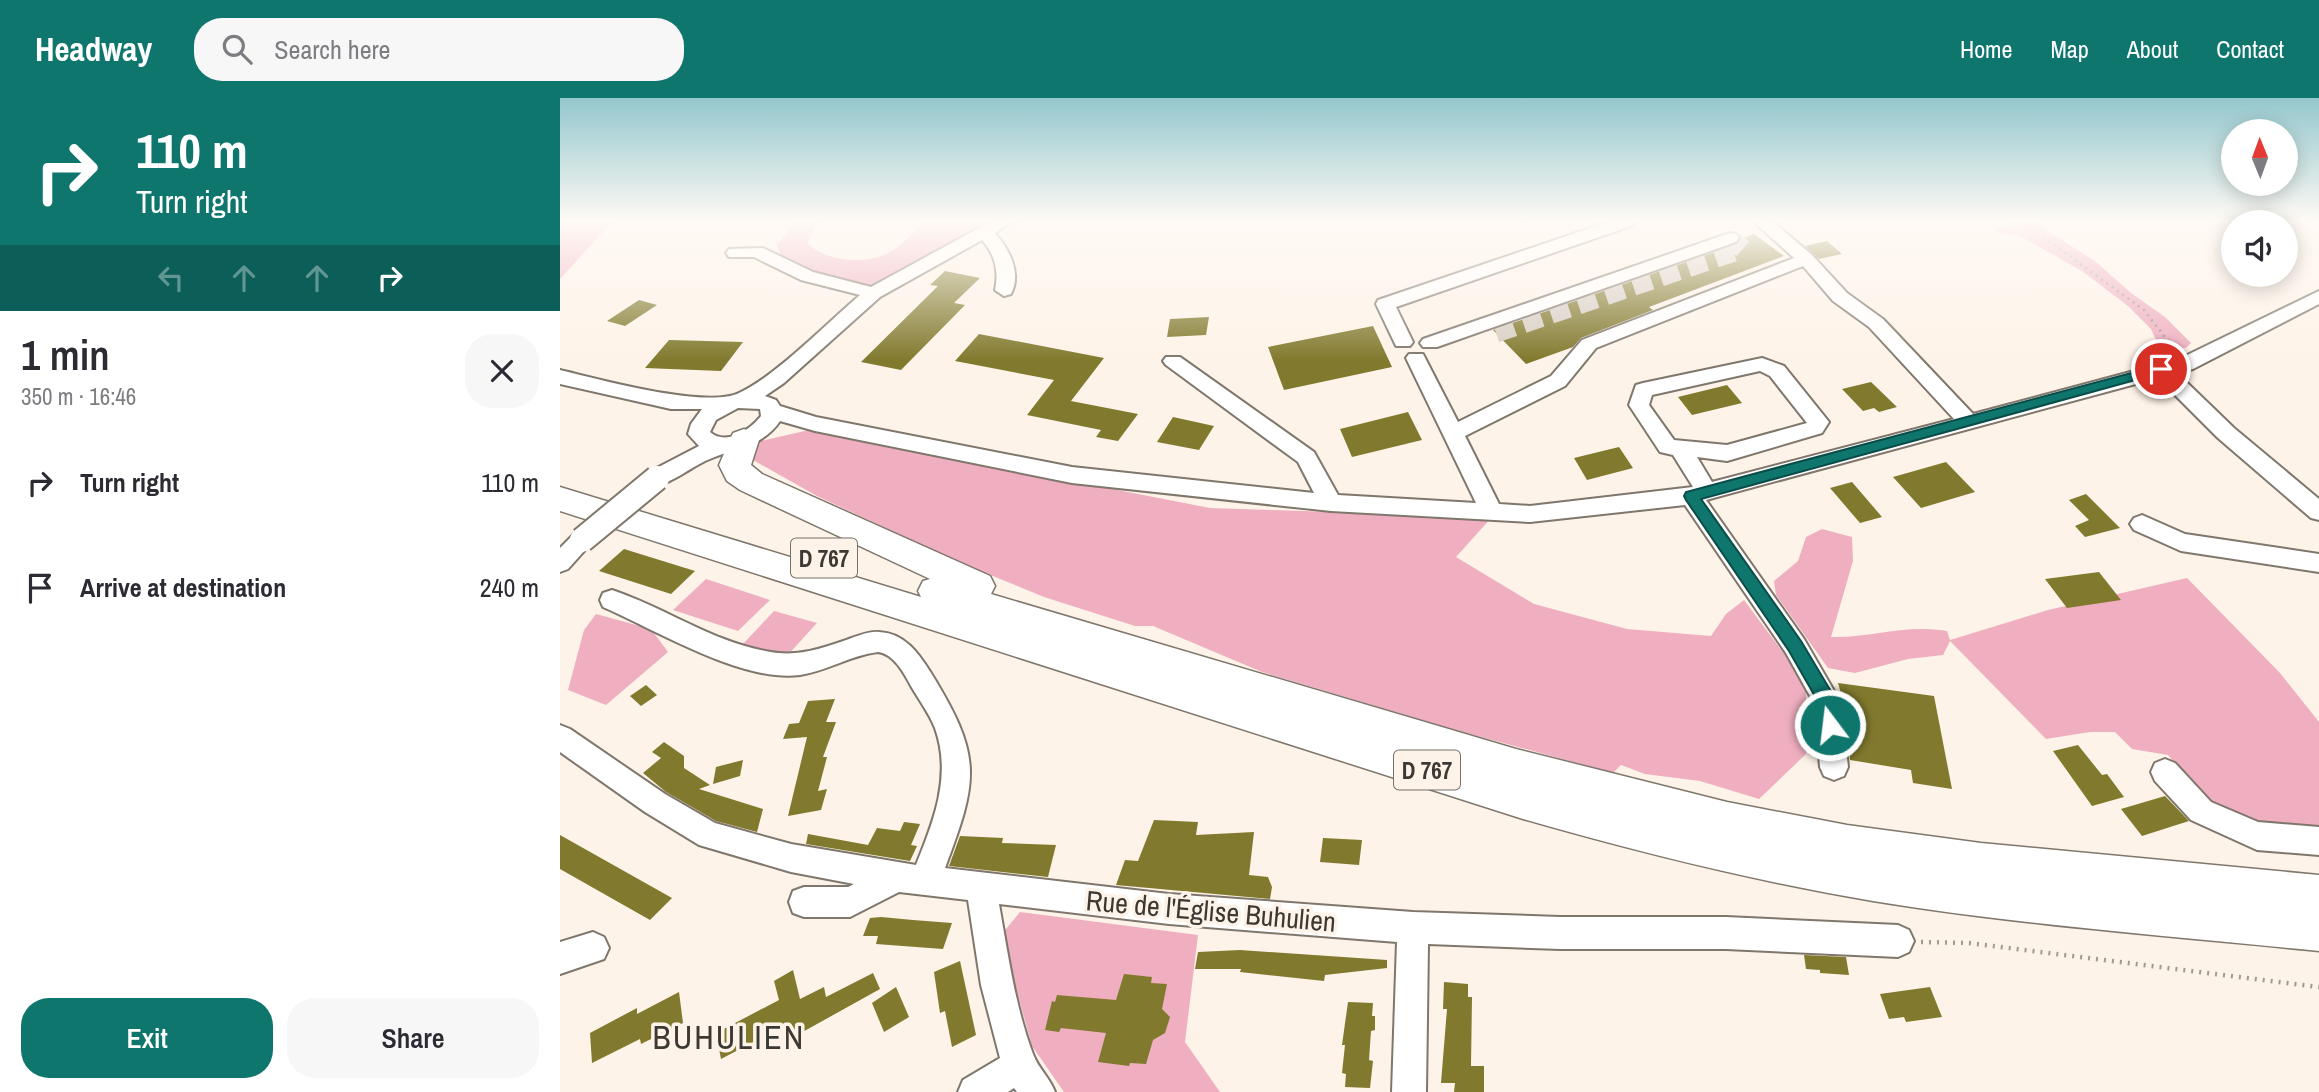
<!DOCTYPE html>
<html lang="en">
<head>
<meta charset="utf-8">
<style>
	:root { --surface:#fff; --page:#f7f7f7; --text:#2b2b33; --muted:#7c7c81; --accent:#0f766e }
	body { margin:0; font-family:"Archivo Narrow",sans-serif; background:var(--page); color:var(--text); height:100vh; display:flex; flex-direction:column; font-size:26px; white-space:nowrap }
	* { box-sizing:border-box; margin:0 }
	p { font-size:23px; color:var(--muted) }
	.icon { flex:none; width:38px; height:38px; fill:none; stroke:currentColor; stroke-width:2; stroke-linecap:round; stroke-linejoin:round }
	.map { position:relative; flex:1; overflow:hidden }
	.drawer { display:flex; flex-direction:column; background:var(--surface); width:560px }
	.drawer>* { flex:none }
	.guide { background:#0f766e; color:#fff; overflow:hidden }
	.needle { width:46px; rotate:359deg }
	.controls { position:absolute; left:1661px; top:21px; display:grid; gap:14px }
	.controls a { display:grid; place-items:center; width:77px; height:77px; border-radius:50%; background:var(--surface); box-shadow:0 4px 18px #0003; font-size:35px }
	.pin { position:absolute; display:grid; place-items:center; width:60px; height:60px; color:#fff; margin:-30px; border:4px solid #fff; border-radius:50%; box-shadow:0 2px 7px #0007 }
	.me { position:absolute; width:77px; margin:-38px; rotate:345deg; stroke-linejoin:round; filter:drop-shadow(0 0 5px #0008) }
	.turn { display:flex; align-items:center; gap:24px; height:147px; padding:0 21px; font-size:32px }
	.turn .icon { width:91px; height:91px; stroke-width:2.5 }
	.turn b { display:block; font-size:49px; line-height:60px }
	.lanes { display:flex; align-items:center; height:66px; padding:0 21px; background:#0003; justify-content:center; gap:35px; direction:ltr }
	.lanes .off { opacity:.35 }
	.round { display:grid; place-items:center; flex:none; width:74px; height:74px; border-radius:28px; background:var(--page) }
	.overview { display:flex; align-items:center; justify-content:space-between; height:119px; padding:0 21px }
	h1 { font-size:42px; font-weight:600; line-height:52px }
	.button { display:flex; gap:14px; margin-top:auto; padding:14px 21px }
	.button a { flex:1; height:80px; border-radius:28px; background:var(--accent); color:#fff; font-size:28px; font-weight:600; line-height:80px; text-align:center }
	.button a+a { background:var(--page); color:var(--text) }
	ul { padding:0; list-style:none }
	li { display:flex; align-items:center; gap:21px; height:105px; padding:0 21px }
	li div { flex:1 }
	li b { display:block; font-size:26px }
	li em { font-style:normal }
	header { display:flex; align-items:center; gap:42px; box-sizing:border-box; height:98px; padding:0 35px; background:var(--accent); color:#fff }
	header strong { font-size:33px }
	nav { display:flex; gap:38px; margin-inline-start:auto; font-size:24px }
	.search { width:490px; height:63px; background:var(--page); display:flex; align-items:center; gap:18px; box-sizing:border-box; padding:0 24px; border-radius:28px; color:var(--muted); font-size:26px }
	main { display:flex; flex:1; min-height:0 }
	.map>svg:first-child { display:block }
</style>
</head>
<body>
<header>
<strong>Headway</strong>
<div class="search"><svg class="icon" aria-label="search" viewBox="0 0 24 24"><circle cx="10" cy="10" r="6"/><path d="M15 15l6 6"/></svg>Search here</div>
<nav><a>Home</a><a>Map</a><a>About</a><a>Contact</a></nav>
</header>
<main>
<section class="drawer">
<div class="guide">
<div class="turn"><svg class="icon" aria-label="right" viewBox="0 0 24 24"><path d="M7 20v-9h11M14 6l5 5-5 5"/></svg><div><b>110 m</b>Turn right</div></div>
<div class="lanes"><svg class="icon off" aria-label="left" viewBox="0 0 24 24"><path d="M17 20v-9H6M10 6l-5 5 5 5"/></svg><svg class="icon off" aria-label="ahead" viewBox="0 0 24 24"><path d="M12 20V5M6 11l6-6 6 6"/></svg><svg class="icon off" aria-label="ahead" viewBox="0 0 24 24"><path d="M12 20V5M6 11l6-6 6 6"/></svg><svg class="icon" aria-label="right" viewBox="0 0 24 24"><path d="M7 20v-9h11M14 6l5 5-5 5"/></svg></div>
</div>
<div class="overview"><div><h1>1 min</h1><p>350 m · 16:46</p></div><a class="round"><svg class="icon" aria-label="close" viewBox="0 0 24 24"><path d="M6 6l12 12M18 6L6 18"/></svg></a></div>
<ul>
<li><svg class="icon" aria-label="right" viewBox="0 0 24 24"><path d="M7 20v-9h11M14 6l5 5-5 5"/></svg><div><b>Turn right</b></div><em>110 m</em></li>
<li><svg class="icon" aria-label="arrive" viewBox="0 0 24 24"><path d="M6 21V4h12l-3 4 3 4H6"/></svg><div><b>Arrive at destination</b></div><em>240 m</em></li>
</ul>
<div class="button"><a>Exit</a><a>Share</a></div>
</section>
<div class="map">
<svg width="1759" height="994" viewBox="0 0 1759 994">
	<rect width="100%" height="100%" fill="#fef3e8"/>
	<g fill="#efafc0">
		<path d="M0 124H55L40 137 0 181Z"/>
		<path d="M235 124H257L247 146C268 163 301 167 326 156 340 150 353 134 365 124H433L308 189 252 174 221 158 217 147Z"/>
		<path d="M1454 124H1474L1536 164 1571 195 1605 219 1631 245 1626 250 1600 251 1591 231 1568 208 1522 173 1462 139 1435 133Z"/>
		<path d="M249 332 650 410 932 419 896 459 974 506 1067 531 1151 538 1166 516 1184 502 1246 585V656L1199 701 1140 683 1085 676 1061 667 1053 675 889 630 702 574 593 528H575L484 499 399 464 257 398 193 362 197 344Z"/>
		<path d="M1262 431 1292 439 1293 463 1271 539C1313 540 1343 526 1387 533L1390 542 1488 512 1627 480 1720 575 1759 624V735L1664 720 1608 657 1572 651 1555 634H1530L1486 641 1390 543 1383 557 1348 561 1295 575 1268 570 1216 497 1214 483 1238 463 1246 439Z"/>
		<path d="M146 481 210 502 178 533 113 512Z"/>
		<path d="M214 513 257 525 225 560 182 547Z"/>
		<path d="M36 516 91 531 108 554 46 607 8 592 24 532Z"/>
		<path d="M460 814 638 837 625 944 660 994H504L472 948 441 837Z"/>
	</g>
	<g fill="#81792d">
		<path d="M1194 136 1224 158 1089 209 1093 212 1021 240 1013 249 966 266 933 232 1177 146 1181 141Z"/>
		<path d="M1267 143 1282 156 1259 161 1245 148Z"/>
		<path d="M385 173 420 180 394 205 405 207 341 272 301 264 378 188 370 187Z"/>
		<path d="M79 202 97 207 65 228 47 223Z"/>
		<path d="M649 219 646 237 607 239 610 221Z"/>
		<path d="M813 228 832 269 724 292 708 249Z"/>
		<path d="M419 236 544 260 511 303 578 316 558 343 536 339 541 332 467 317 494 282 395 263Z"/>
		<path d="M109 242 183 244 161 273 85 270Z"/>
		<path d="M1311 284 1337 309 1319 314 1314 310 1303 313 1282 291Z"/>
		<path d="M1167 287 1182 305 1132 317 1118 299Z"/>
		<path d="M848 314 862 342 792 359 780 331Z"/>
		<path d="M613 319 654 328 639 352 597 344Z"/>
		<path d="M1059 349 1073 370 1027 382 1014 360Z"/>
		<path d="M1386 364 1415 394 1361 410 1333 379Z"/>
		<path d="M1292 384 1322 419 1300 425 1270 390Z"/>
		<path d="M1526 396 1560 430 1525 439 1515 428 1529 422 1509 402Z"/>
		<path d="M64 451 135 473 111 496 39 473Z"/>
		<path d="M1539 474 1561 502 1507 510 1485 481Z"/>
		<path d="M1278 585 1374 598 1392 691 1353 685 1351 672 1290 662 1284 606Z"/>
		<path d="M86 587 97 597 81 608 70 598Z"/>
		<path d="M275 601 266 624H276L263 659H267L258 693 267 691 261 712 228 718 247 639 223 641 229 626 239 625 248 603Z"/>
		<path d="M104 644 124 658V670L150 687 139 691 203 711 197 734 156 723 106 694 83 675 101 660 92 654Z"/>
		<path d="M1518 647 1542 677 1547 676 1564 699 1532 708 1493 653Z"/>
		<path d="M183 662 180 678 153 686 156 669Z"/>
		<path d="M1605 698 1629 723 1582 738 1561 711Z"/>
		<path d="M594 722 638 724 636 737 694 734 689 777 708 779 712 789 710 801 556 787 565 762 578 763Z"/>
		<path d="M344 724 360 726 351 747 357 748 350 763 246 746 248 736 308 747 317 730 340 733Z"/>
		<path d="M0 737 112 800 90 822 0 771Z"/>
		<path d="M400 738 443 740 442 745 496 747 488 779 389 768Z"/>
		<path d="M763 740 802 742 799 767 760 764Z"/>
		<path d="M321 819 353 822 392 825 383 851 316 846 318 838H303L310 820Z"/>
		<path d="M680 852 827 862V870L765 877 764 883 680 874 681 871H635L638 854Z"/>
		<path d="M1244 857 1286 859 1289 877 1260 875V872L1246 871Z"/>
		<path d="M400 863 416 937 392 949 385 913 380 915 374 874Z"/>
		<path d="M233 872 240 901 264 889 266 899 313 875 320 891 230 941 226 927 161 961 156 935 219 902 214 883Z"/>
		<path d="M564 876 592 879 591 885 607 886 602 911 610 919 605 935 593 942 586 966 570 965 569 968 538 964 546 935 501 930 499 934 485 932 492 903 495 904 497 897 556 902Z"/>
		<path d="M884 884 908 886V899H912L911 968H924V994H894L895 985H881L887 911H883Z"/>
		<path d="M336 889 349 919 324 934 312 905Z"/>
		<path d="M1370 889 1382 919 1346 924 1344 919 1329 921 1320 896Z"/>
		<path d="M119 894 123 925 81 946 80 941 32 965 30 935 77 910V916Z"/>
		<path d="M788 904 813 905 812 918H815V932L811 933 809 962 813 963 810 990 785 989 786 976 782 975 785 947H782Z"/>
	</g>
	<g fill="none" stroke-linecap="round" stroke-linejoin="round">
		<path stroke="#d7cec4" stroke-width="19" stroke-dasharray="19 10" stroke-linecap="butt" d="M936 235 1183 151 1174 143"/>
		<defs>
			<g id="minor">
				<path d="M430 124H451L435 135C449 151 462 175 451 196L444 198 435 192C439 174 435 156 422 142L320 199 224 285 205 298 216 302 220 308 256 319 512 369 754 395 738 364 606 267 603 263 606 259H620L754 354 778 397 916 405 846 260 849 256H863L898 324 991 278 1022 242 1234 160 1194 124H1213L1252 157 1287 195 1323 221 1413 316 1619 261 1759 193V206L1633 271 1617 275 1674 330 1759 401V422L1751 420 1658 340 1598 280 1146 402 1244 541 1277 598 1281 606 1288 669 1284 678 1274 682 1264 678 1260 669 1255 607 1226 555 1125 407 970 424 771 413 512 385 255 333 220 323C202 350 173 350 145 363 129 371 114 383 97 388L89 386 86 380 89 374 139 348 128 336 131 326 142 311H111L0 286V272C38 281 146 311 179 295 216 278 267 225 300 197L241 182 194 159H169L166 155 169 151 203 150 253 174 311 189ZM1243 168 1273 203 1309 229 1394 321 1152 384 1137 359 1167 363 1262 335 1269 324 1224 268 1202 260 1083 285 1076 287 1069 307 1100 354 1113 357 1133 389 970 408 939 406 905 338 1005 288 1036 250ZM1200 273 1210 278 1247 325 1167 347 1114 342 1089 307 1092 297ZM178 310 200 311 201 318C190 332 166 348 150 334L156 322Z"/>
				<path d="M1048 124H1073L1071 128 836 209 853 244 850 248H836L816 206 818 202Z"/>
				<path d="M1170 135 1176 136 1179 140 1176 144 877 249H863L860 245 863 241Z"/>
				<path d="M1582 417 1625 436 1759 456V474L1621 453 1574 432 1570 426 1574 420Z"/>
				<path d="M22 433 30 436 34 442 8 471 0 474V450L14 436Z"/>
				<path d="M52 492C106 510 154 545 211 554 238 559 263 550 289 541 298 538 309 533 319 534 345 535 359 556 371 575 422 658 419 680 385 770L609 796 853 814 1000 819H1166L1338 827 1349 832 1354 843 1349 854 1338 859 1166 851H1000L868 846 866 994H832L837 844 609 826 439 806C448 856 455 908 473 956 478 970 490 980 495 994H457L454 990 448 994H398L403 982 440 960 421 887 408 802 339 794 290 819H244L233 815 229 804 233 793 244 789H288L294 786 231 774 139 747 85 714 0 654V627L10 631 105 696 155 725 231 746 356 767C374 723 392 677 375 630 369 615 359 602 351 588 344 575 334 556 318 554 291 557 267 573 240 577 183 585 96 532 43 509L40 502 43 495Z"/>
				<path d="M1605 661 1615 665 1651 704 1698 724 1759 729V757L1697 752 1631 722 1595 683 1591 674 1595 665Z"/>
				<path d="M33 834 44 839 49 850 44 861 0 876V844Z"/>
			</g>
			<path id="highway" d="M184 331 195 335 199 342 191 367 202 376 430 478 435 488 431 496 956 651 1167 704 1287 727 1421 745 1759 777V853C1610 838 1460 827 1313 803 1194 783 1078 754 963 721L0 413V389L361 499 358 493 363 483 370 481 180 392 167 383 159 367 173 335Z"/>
		</defs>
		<use href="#minor" stroke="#7f766c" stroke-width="4"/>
		<use href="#highway" stroke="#7f766c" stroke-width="3"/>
		<path stroke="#a19a91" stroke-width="2.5" stroke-dasharray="2 4.5" stroke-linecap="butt" d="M1462 124 1584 212 1615 252"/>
		<path stroke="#a19a91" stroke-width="4.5" stroke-dasharray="2 6" stroke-linecap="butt" d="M1361 844 1409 845 1759 889"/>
		<use href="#minor" fill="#fff" fill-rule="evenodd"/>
		<use href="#highway" fill="#fff" fill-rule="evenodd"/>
		<defs>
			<path id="minor-bridge" d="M22 442 97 380"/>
		</defs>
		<use href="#minor-bridge" stroke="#7f766c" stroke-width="28" stroke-linecap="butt"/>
		<use href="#minor-bridge" stroke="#fff" stroke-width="24"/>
	</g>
	<linearGradient id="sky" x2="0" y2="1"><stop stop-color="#94c7cd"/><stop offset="0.47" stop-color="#fffaf5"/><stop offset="1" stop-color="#fffaf5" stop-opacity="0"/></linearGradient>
	<rect width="1759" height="263" fill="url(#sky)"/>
	<path fill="#0f766e" stroke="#0a4d48" stroke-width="2" d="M1601 267 1607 271 1605 274 1141 401 1241 543 1275 600 1279 627 1276 632 1270 635 1264 632 1260 607 1229 553 1126 402 1124 398 1126 394Z"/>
	<g text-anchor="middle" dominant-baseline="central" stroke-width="7" stroke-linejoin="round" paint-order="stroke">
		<g fill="#fef3e8" stroke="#767069" stroke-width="2">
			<rect x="231" y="440.5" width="66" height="39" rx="5"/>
			<rect x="834" y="652.5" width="66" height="39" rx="5"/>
		</g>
		<g font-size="23" font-weight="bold" fill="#3c3833">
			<text x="264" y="460">D 767</text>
			<text x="867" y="672">D 767</text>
		</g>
		<g font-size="28" fill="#3c3833" stroke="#fef3e8">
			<text transform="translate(651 813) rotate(5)">Rue de l'Église Buhulien</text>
		</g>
		<g font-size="33" letter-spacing="2" fill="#3c3833" stroke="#fef3e8">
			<text x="169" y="939">BUHULIEN</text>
		</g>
	</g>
</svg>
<div class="controls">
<a><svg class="needle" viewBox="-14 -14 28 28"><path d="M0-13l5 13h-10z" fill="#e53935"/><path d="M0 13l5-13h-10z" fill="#7c7c81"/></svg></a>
<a><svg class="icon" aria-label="sound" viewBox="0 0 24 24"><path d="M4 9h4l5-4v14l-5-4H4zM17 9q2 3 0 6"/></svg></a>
</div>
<div class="pin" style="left:1601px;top:271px;background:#d93025"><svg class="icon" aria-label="arrive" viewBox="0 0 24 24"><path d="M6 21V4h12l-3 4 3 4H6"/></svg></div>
<svg class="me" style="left:1270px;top:627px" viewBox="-20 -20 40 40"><circle r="17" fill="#0f766e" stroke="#fff" stroke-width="3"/><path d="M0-11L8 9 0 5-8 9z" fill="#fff"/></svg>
</div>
</main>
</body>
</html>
